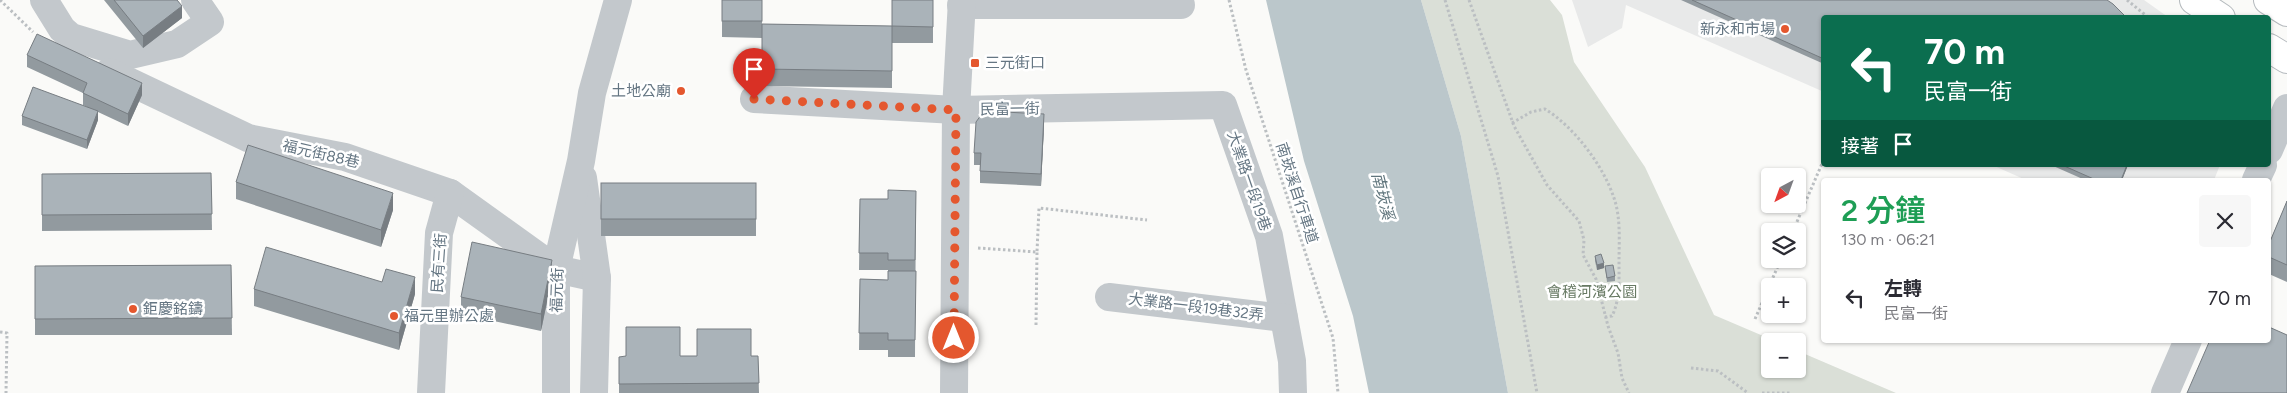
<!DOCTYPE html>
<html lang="zh-TW">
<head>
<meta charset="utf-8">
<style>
	:root { --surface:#fff; --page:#f7f7f7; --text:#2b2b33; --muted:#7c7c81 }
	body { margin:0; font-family:Figtree,"Noto Sans TC",sans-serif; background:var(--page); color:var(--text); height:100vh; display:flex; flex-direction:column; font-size:19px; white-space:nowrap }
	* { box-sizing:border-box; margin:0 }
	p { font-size:16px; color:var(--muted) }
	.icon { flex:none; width:28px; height:28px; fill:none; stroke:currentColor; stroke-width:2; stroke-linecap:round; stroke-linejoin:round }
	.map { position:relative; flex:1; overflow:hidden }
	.panel { position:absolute; left:1821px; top:178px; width:450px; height:165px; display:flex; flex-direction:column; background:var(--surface); border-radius:5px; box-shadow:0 1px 4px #0004 }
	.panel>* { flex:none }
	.hud { position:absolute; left:1821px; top:15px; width:450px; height:152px; border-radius:5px; box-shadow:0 1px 4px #0004; background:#0b6e4f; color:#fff; overflow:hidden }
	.needle { width:32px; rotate:221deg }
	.controls { position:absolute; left:1761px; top:168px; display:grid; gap:10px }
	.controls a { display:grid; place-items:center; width:45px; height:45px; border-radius:5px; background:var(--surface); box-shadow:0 1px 4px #0004; font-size:25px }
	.pin { position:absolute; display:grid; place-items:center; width:42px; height:42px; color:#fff; margin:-51px -21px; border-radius:50% 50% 50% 0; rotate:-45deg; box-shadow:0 0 5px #0007 }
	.pin .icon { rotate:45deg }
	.me { position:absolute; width:55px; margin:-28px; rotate:0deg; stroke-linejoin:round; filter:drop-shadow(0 0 4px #0008) }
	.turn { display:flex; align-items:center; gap:18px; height:105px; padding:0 20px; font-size:22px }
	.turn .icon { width:65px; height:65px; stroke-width:2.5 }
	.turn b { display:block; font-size:35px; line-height:42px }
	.then { display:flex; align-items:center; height:48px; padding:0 20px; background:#0003; gap:10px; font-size:19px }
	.round { display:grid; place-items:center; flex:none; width:52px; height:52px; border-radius:5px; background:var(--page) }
	.head { display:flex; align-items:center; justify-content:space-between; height:85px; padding:0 20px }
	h1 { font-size:30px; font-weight:600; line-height:38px; color:#1e9e55 }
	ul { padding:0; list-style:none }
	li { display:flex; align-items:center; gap:15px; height:70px; padding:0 20px }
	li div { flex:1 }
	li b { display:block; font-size:19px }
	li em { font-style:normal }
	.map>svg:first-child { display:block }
</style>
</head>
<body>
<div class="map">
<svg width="2287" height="393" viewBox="0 0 2287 393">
	<rect width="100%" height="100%" fill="#fafaf8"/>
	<g fill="#e8e9e9">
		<path d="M1572 0H2144L2168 17 1824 18V92L1626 5 1622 28 1588 47Z"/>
		<path d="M1992 165H2220L2214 180H2026Z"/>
	</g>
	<path fill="#dadfd7" d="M1421 0H1550L1562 15 1574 62 1645 167 1714 315 1775 341H1770V369H1798V351L1896 393H1508L1461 136Z"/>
	<path fill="#bbc7cb" d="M1266 0H1421L1461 136 1508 393H1369L1353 316 1304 161Z"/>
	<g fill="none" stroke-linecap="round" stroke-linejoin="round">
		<defs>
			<g id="major">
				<path d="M2194 0 2221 18"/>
				<path d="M2268 0 2287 12"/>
				<path d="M2269 48 2287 59"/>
			</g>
		</defs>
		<use href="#major" stroke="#b5babe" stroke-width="30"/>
		<g stroke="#bbbfc2" stroke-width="3" stroke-dasharray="2.5 2.5" stroke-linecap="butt">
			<path d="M0 0 33 32"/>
			<path d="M1229 0 1246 70 1333 338 1338 393"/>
			<path d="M1445 0 1498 176 1537 393"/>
			<path d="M1469 0 1514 126 1547 185 1579 221 1584 240 1583 255 1596 279 1608 326 1618 353 1622 378 1629 393"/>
			<path d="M2127 0 2149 18"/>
			<path d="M1512 123 1531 112 1545 109C1574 127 1603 165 1614 198 1621 218 1619 242 1619 263 1619 280 1620 300 1612 316L1605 317"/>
			<path d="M1793 231 1824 159"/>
			<path d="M978 248 1037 252 1039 208 1147 220"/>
			<path d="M1755 319 1781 259"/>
			<path d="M1036 325 1037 252"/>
			<path d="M0 332 7 333 6 393"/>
			<path d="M1691 368 1718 371 1748 393"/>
			<path d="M1762 393H1791"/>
		</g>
		<g stroke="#c3c8cc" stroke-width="28">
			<path d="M44 0 62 29 71 37 130 55 177 44 210 22 195 0"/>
			<path d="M961 5H1181"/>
			<path d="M109 72 248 138 345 157 450 193 556 269 597 278"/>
			<path d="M754 99 956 110 1223 105 1269 236 1292 361 1293 393"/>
			<path d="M2269 150 2287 108"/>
			<path d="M583 178 597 278 594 393"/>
			<path d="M2256 180 2263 165"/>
			<path d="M1109 297 1284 318"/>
			<path d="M431 393 439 233 450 193"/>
			<path d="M556 393V269L581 161 592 93 618 0"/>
			<path d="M954 393 956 110 962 0"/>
			<path d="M2165 393 2188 340"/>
		</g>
		<use href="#major" stroke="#fff" stroke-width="28"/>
	</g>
	<g fill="#929a9f">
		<path d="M104 0H177L182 18 143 48Z"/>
		<path d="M722 0H762V38L722 37Z"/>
		<rect x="892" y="0" width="41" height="43"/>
		<path d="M1681 0H2107L1824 18V64Z"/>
		<path d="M762 24 892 26V88L762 86Z"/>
		<path d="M27 55 142 95 128 126 98 112V120L87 149 22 125V116L87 107 83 105V93L27 67Z"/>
		<path d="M1044 126 1041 186 980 183V165H974V153Z"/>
		<path d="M2051 165H2128L2122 180H2085Z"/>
		<path d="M211 173 212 230 42 231V174Z"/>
		<path d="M236 182 393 210 381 247 236 199Z"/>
		<rect x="601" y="183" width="155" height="53"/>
		<path d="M916 191 915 357H888V350H859L860 279 888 280V270H859L860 199H888Z"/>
		<path d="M2287 201V282L2269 274V244Z"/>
		<path d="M1595 256 1604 268 1597 270 1595 261Z"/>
		<path d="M231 265 232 335H35V266Z"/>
		<path d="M1605 266 1615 276V281L1607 282Z"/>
		<path d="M552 277 541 331 461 314V297Z"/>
		<path d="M254 289 415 294 399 350 254 306Z"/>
		<path d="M680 356H758L759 393H619V357Z"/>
	</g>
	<g fill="#777d82">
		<path d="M182 6V18L143 48V36Z"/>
		<path d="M142 83V95L128 126V114Z"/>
		<path d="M98 111V120L87 149V140Z"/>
		<path d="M1044 114V126L1041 186V174Z"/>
		<path d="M2127 165H2128L2122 180H2121Z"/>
		<path d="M393 193V210L381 247V230Z"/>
		<path d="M552 260V277L541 331V314Z"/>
		<path d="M1604 263V268L1597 270V265Z"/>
		<path d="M415 277V294L399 350V333Z"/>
	</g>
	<g fill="#aab3b9" stroke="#777d82">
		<path d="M114 0H177L182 6 143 36Z"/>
		<rect x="722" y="0" width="40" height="21"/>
		<path d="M892 0H933V27L892 26Z"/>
		<path d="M1692 0H2107L2113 4 2127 18H1824V59Z"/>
		<path d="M762 24 892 26V71L762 69Z"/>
		<path d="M37 34 142 83 128 114 83 93 87 83 27 55Z"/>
		<path d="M33 87 98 111 87 140 22 116Z"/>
		<path d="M984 111 1044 114 1041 174 980 171 981 153H974L976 122Z"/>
		<path d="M248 145 393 193 381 230 236 182Z"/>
		<path d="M2062 165H2127L2121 180H2096Z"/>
		<path d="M211 173 212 214 42 215V174Z"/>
		<rect x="601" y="183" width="155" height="36"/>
		<path d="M888 190 916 191 915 260H888V253H859L860 199H888Z"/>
		<path d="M2287 201V265L2269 257V244Z"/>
		<path d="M472 242 552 260 541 314 461 297Z"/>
		<path d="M266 247 382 282 386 269 415 277 399 333 254 289Z"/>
		<path d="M1601 254 1604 263 1597 265 1595 256Z"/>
		<path d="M231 265 232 318 35 319V266Z"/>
		<path d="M1613 265 1615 276 1607 278 1605 266Z"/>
		<path d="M888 271H916L915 340H888V333H859L860 279 888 280Z"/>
		<path d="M626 327H680V356H697V329H751V356H758L759 383 619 384V357L626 356Z"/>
		<path d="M2269 327 2287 335V393H2187L2210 340H2269Z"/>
	</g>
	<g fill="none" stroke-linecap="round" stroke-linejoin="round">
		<path stroke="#e4572e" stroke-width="9" stroke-dasharray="0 16.2" d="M754 99 956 110 954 338"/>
	</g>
	<g fill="#e4572e" stroke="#fff" stroke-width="2">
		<circle cx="1785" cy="29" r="5"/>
		<rect x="970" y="58" width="10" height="10" rx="2.5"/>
		<circle cx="681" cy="91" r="5"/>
		<circle cx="133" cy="309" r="5"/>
		<circle cx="394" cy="316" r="5"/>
	</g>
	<g text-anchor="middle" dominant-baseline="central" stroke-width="5" stroke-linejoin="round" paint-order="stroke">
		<g font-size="15" fill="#657683" stroke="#fff" text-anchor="start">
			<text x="1775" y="29" text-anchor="end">新永和市場</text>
			<text x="985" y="63">三元街口</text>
			<text x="671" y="91" text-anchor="end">土地公廟</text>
			<text x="143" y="309">鉅慶銘鑄</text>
			<text x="404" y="316">福元里辦公處</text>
		</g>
		<g font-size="15" fill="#657683" stroke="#fff">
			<text transform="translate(1010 109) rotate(-1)">民富一街</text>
			<text transform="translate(321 154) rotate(13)">福元街88巷</text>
			<text transform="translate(1249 181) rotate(71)">大業路一段19巷</text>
			<text transform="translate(1297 193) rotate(72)">南崁溪自行車道</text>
			<text transform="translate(439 263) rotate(-86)">民有三街</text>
			<text transform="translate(557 290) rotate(-88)">福元街</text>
			<text transform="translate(1196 307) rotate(7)">大業路一段19巷32弄</text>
		</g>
		<g font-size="15" fill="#687a64" stroke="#fff">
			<text x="1592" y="292">會稽河濱公園</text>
		</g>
		<g font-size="16" font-style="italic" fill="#60757c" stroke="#fff">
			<text transform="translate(1383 196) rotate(76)">南崁溪</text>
		</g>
	</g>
</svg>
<div class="controls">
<a><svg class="needle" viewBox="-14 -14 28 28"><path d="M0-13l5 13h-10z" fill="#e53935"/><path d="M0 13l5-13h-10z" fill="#7c7c81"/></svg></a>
<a><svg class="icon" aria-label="layers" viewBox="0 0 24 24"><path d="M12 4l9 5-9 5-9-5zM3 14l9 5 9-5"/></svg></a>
<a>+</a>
<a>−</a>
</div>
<div class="pin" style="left:754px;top:99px;background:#d93025"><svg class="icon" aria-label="arrive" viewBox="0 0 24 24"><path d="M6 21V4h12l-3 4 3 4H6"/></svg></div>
<svg class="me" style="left:954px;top:338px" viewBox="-20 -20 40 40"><circle r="17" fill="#e4572e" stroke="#fff" stroke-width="3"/><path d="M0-11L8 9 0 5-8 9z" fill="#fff"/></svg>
<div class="hud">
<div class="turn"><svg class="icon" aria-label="left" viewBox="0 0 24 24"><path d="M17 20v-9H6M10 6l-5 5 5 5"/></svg><div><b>70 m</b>民富一街</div></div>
<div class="then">接著<svg class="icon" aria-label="arrive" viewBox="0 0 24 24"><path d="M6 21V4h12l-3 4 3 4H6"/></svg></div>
</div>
<section class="panel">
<div class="head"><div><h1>2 分鐘</h1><p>130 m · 06:21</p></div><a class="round"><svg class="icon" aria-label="close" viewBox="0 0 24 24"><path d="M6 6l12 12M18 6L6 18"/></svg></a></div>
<ul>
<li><svg class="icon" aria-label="left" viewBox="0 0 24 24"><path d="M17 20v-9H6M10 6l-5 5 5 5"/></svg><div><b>左轉</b><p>民富一街</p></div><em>70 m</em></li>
</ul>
</section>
</div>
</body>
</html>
